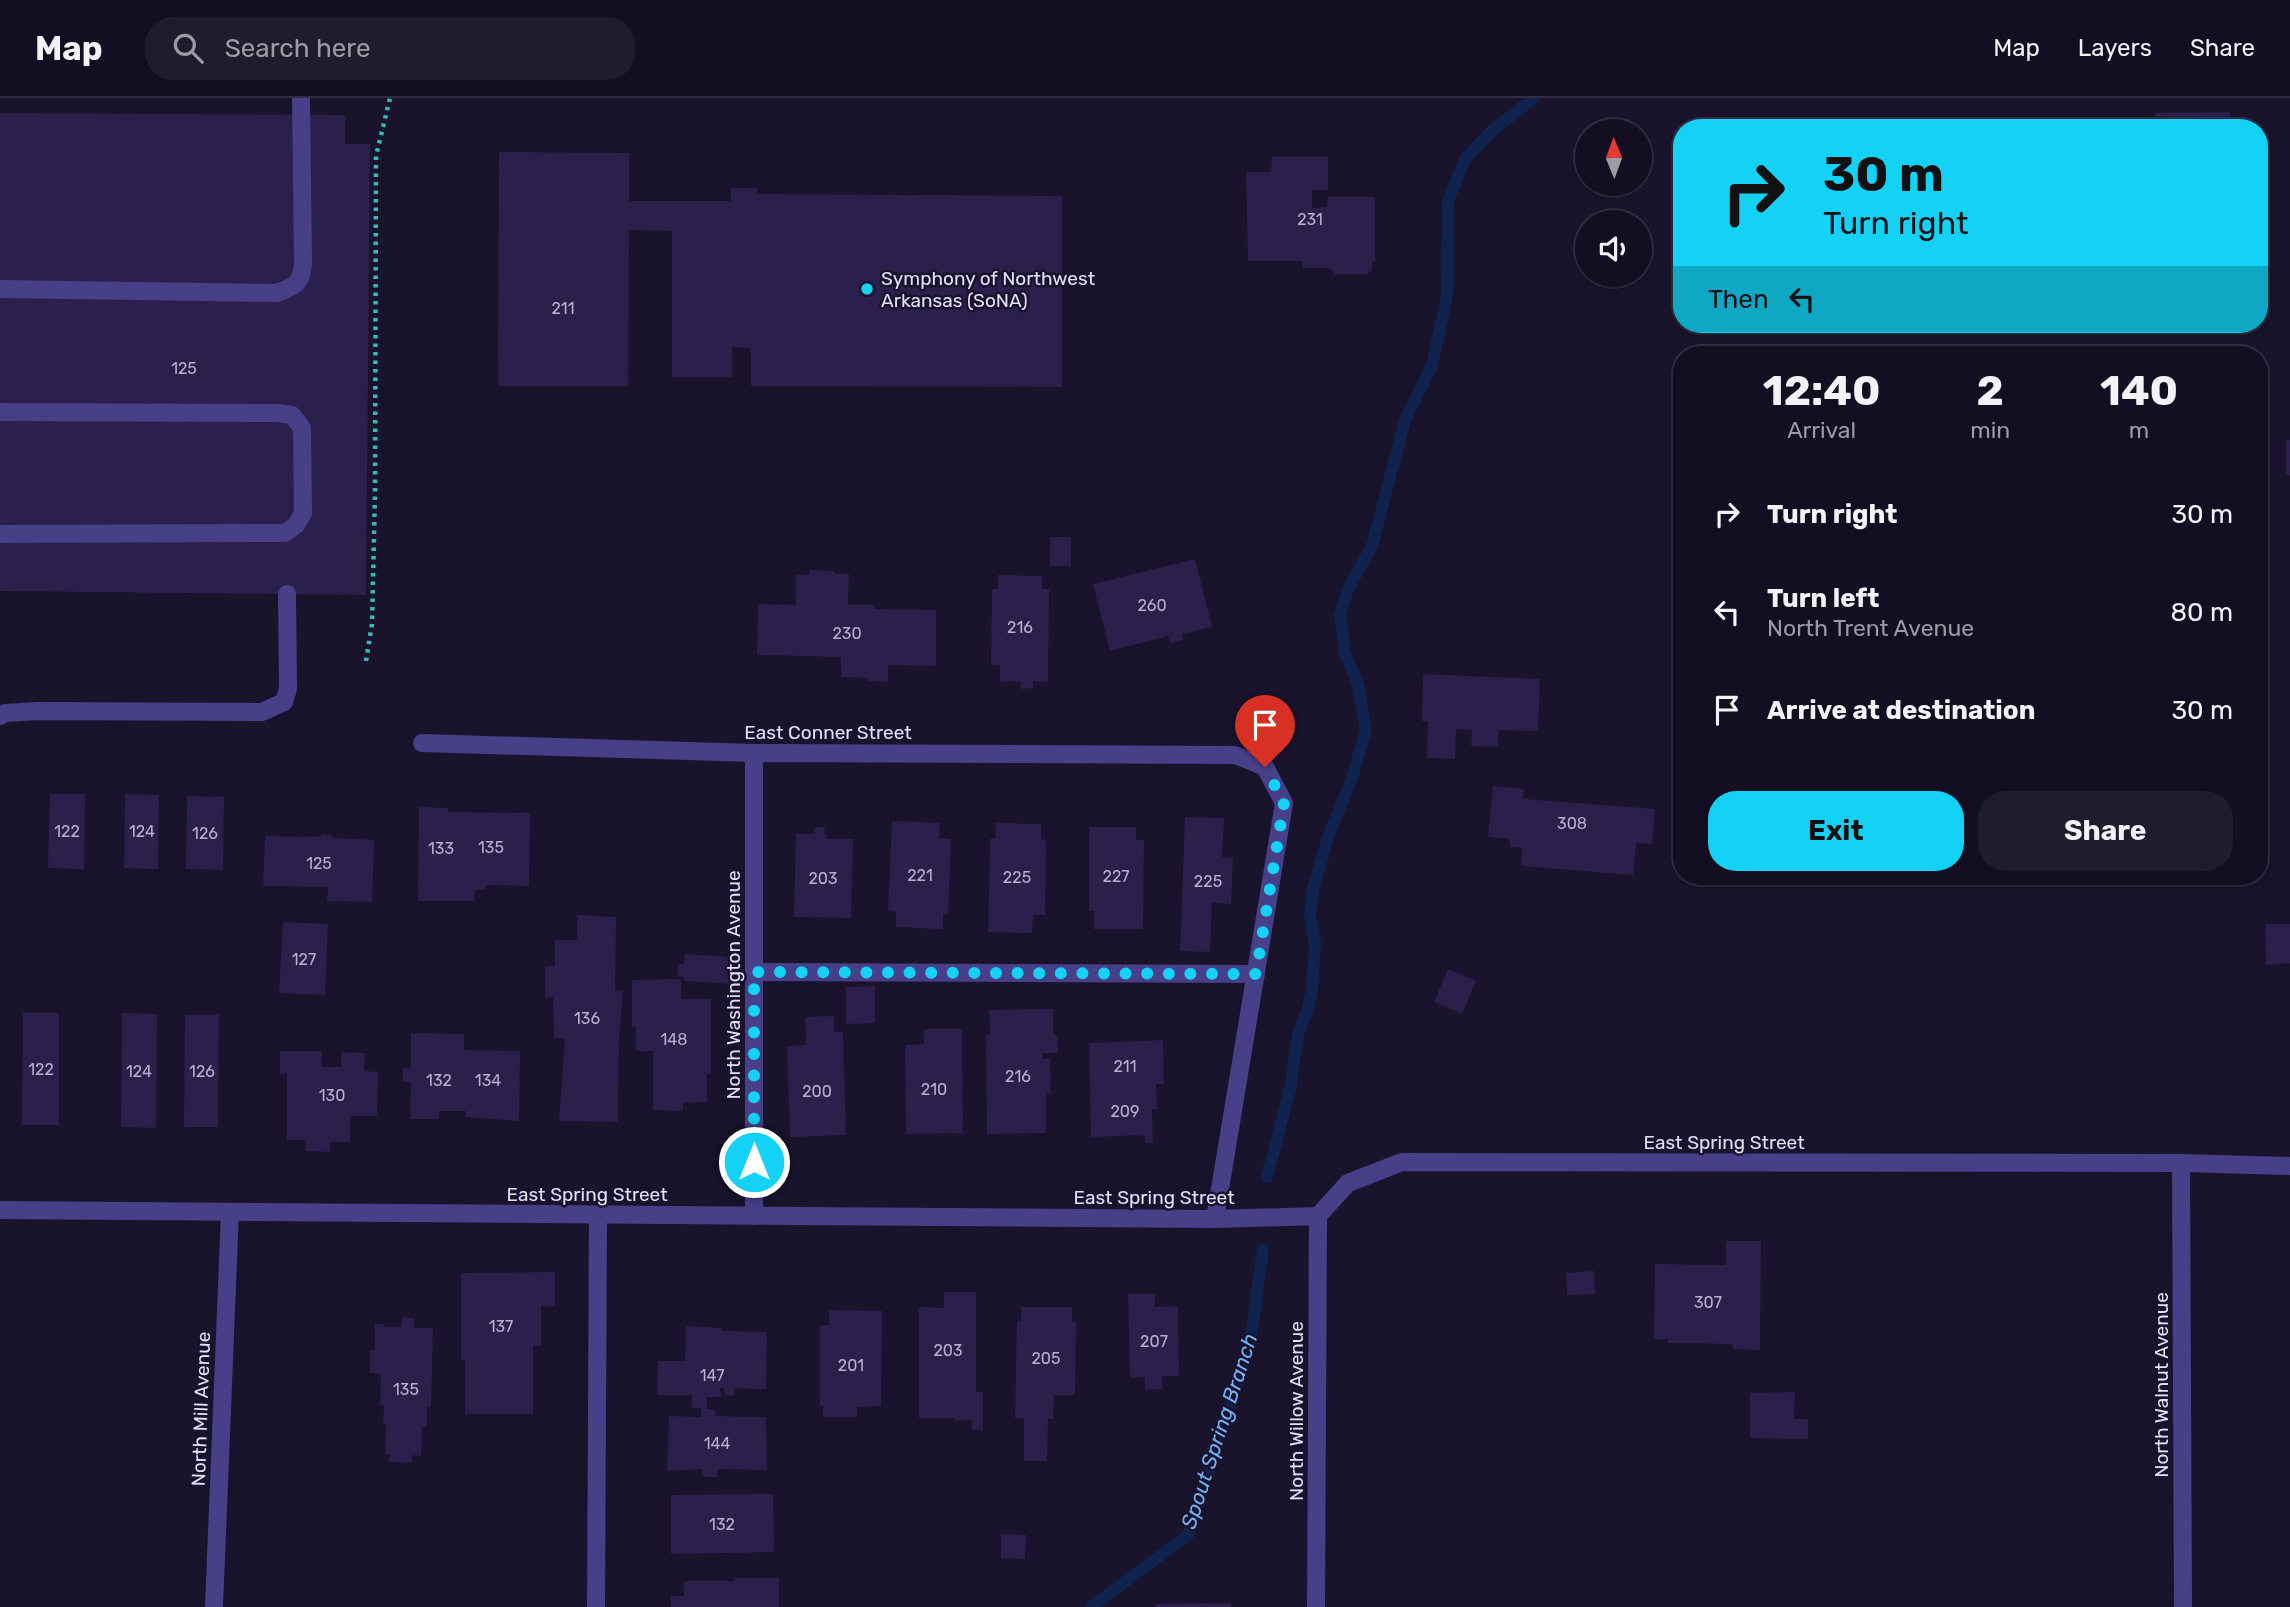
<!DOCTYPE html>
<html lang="en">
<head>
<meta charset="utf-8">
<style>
	:root { --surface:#130e21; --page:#201c2e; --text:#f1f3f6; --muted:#9d9ca5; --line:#322e3f; --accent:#13d2f6 }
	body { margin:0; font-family:Rubik,sans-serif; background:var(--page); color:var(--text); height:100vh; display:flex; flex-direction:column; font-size:26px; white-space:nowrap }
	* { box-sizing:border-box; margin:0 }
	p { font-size:23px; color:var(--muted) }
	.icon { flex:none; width:38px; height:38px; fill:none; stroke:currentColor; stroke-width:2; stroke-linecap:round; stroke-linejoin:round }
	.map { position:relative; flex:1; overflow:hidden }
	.panel { position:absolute; left:1673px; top:248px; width:595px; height:539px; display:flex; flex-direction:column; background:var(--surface); border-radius:28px; box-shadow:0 2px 5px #0004,0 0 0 2px var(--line) }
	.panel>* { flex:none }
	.banner { position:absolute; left:1673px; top:21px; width:595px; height:214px; border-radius:28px; box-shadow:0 2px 5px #0004,0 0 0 2px var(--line); background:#13d2f6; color:#111; overflow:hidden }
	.needle { width:46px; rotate:359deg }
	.buttons { position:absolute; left:1575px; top:21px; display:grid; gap:14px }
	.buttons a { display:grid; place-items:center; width:77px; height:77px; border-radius:50%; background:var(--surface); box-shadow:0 2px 5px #0004,0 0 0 2px var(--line); font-size:35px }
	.pin { position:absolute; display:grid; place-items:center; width:60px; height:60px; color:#fff; margin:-72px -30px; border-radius:50% 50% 50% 0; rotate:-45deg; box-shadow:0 0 7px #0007 }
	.pin .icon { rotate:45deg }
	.me { position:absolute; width:77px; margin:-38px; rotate:0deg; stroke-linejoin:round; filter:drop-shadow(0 0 5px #0008) }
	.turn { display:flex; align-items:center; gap:24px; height:147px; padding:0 35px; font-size:32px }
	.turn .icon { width:91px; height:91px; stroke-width:2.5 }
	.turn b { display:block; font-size:49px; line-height:60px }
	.then { display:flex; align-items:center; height:66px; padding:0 35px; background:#0003; gap:14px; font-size:26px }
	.eta { display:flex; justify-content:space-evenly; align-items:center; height:119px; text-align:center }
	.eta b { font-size:42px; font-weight:700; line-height:49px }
	.action { display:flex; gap:14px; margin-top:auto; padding:14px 35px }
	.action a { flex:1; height:80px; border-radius:28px; background:var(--accent); color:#111; font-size:28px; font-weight:700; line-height:80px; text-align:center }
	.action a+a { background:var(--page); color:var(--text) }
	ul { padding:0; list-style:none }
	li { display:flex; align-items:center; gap:21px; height:98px; padding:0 35px }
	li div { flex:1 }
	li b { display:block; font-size:26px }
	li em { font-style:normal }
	header { display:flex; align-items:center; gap:42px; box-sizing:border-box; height:98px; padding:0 35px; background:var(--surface); border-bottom:2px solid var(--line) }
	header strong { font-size:33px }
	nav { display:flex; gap:38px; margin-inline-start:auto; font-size:24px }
	.search { width:490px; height:63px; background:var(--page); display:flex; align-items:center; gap:18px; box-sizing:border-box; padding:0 24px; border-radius:28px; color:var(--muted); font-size:26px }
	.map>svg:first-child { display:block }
</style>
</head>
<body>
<header>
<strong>Map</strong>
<div class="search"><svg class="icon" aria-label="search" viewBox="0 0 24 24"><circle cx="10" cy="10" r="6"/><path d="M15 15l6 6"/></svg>Search here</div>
<nav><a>Map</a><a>Layers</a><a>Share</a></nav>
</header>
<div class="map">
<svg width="2290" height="1509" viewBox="0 0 2290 1509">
	<rect width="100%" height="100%" fill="#19132c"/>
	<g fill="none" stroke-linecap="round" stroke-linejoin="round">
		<g stroke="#10234e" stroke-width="12">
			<path d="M1267 1079 1290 992 1298 936 1308 911 1312 891 1315 845 1310 816 1313 791 1329 736 1351 683 1366 632 1358 587 1345 555 1340 517 1348 491 1372 448 1405 322 1432 267 1447 198 1448 103 1465 61 1494 31 1534 0"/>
			<path d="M1091 1509 1188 1437 1250 1246 1263 1151"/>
		</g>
	</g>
	<g fill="#2b1f4c">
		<path d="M2230 14V30H2155V15Z"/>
		<path d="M0 15 345 17V46H370L366 497 0 493Z"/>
		<path d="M499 54 629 55V103H731V90H757V96L1062 98V289L751 288V250L732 249V279H672V133L629 132 628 288H498Z"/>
		<path d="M1272 59H1328V92H1312V110L1327 109 1328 99H1375V164H1372V172L1367 176H1335L1330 170H1303V163H1248L1246 74H1271Z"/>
		<path d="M2286 341 2290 342V377H2286Z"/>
		<rect x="1050" y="439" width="21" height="29"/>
		<path d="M1195 461 1212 529 1182 536 1183 542 1170 545 1168 538 1110 553 1093 486Z"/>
		<path d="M810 472 835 473V476H849L848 507H874V511L936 512V568L888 567V584L868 583V580L841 579V559L757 557 758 506 796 507V476L809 477Z"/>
		<path d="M998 477 1042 478V491H1049L1048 584 1033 583V590L1021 591 1020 583 1000 584V567H991L992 491H998Z"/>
		<path d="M1423 576 1540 581 1538 633 1498 632V649L1471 648 1472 632 1456 631 1455 661 1427 660 1428 623H1422Z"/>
		<path d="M1493 688 1524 691 1523 701 1655 711 1652 746 1636 745 1633 777 1521 768 1522 750 1510 749V741L1488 739Z"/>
		<path d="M50 696H85L84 771 48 770Z"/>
		<path d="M125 696 159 697 158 771 124 770Z"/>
		<path d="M187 698 224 699 223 772 186 771Z"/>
		<path d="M419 709 448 710V714L530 715 529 788 485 787V792H475L474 803H418Z"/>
		<path d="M1185 719 1224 720 1222 759 1233 760 1231 806 1212 805 1210 854 1180 853Z"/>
		<path d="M892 723 940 725 939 740 951 741 948 816H943V831L896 829V814L888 813Z"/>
		<path d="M996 725 1041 726V741L1046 742 1045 817H1033L1032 835 988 834 990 741H995Z"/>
		<path d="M815 729H825L824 737 826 736 827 741H853L851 820 794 819 796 736H815Z"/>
		<path d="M1089 729H1136V742H1144L1143 831H1094V813H1089Z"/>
		<path d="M321 736 332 737 333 740 374 742 372 804 327 803 328 789 263 788 265 738 321 739Z"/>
		<path d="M577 817 616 819 615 893 623 892 619 940 618 1024 559 1023 565 941 554 940 553 899 545 900V868H555V842H577Z"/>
		<path d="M283 824 328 826 325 897 279 895Z"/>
		<path d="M2265 826H2290V865L2266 867Z"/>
		<path d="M685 856 733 859 731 886 684 883V879L677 878 678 866H684Z"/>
		<path d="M1448 871 1476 883 1462 916 1434 904Z"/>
		<path d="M681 881V901H711V976H707V1004L683 1005V1013L653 1012V953H636V929H632V882Z"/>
		<path d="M875 888V925L846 926V889Z"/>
		<path d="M1053 911V937H1057L1058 955H1043V961H1050L1051 995H1046V1035L987 1036 986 937H990L989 912Z"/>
		<path d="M23 915H59V1027H22Z"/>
		<path d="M122 915 157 916 156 1030 121 1029Z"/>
		<path d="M185 917H219L218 1029H184Z"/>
		<path d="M834 918V934H843L846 1037 790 1039 787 948 806 947 805 919Z"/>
		<path d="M924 931H962L963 1035 906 1036 905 947 924 946Z"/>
		<path d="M411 935 464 936V952L520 953 519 1023 465 1019 466 1013H439V1021H410L411 984H403V970L411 971Z"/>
		<path d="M1163 942 1164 986H1156L1157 1011H1152L1153 1045H1145V1037L1091 1039 1089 945Z"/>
		<path d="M280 953H322L321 969H341V954L365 955 364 973 378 974 377 1018H350V1044H330V1054L306 1053 305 1042H287V976H280Z"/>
		<path d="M1726 1143H1761L1760 1252 1733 1251 1732 1246 1667 1245 1668 1241H1654L1655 1166 1726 1167Z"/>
		<path d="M1594 1173 1595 1196 1567 1197 1566 1175Z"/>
		<path d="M555 1174V1209L541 1208V1248L533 1247V1316H465V1262H461V1175Z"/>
		<path d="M944 1194H976V1294H983V1332H972L971 1322 955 1323V1320H919V1209L944 1210Z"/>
		<path d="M1128 1196H1155V1209L1178 1208 1179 1278H1162V1291L1145 1292V1279L1130 1280Z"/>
		<path d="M1021 1209H1072V1224H1076L1075 1297H1054L1053 1321H1048L1047 1363H1024V1320H1015L1017 1223H1021Z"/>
		<path d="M829 1212 882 1213 881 1308 857 1309V1319H823V1308H820V1227H829Z"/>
		<path d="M402 1219 414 1220V1230H433L431 1309H427V1329H422L421 1358 413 1357 412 1365 389 1364 390 1357 385 1356 386 1327H383L384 1307H380L381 1276 370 1275V1252H375V1226H384V1229H401Z"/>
		<path d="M686 1228 722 1230V1233L767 1234 766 1291 735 1290V1298L725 1297 724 1290H720L721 1299H707V1311H715L716 1318 766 1319 767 1372 717 1371V1379H703V1371L667 1373 669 1318 701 1319V1310H692V1297H657L658 1263H685Z"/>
		<path d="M1795 1294 1794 1321H1808V1341L1750 1340V1295Z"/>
		<path d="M773 1396 774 1454 671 1456V1397Z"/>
		<path d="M1001 1436 1026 1437 1025 1461 1001 1460Z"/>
		<path d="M735 1480H779V1509H671V1498H684V1483H735Z"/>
		<path d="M1231 1505V1509H1156V1506Z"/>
	</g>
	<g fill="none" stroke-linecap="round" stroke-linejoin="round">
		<path stroke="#36bbbb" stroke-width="4.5" stroke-dasharray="3.5 5" stroke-linecap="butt" d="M366 563 372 526 375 395 376 58 390 0"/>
		<g stroke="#474089" stroke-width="18">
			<path d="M0 191 277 195C296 188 302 185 303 164L301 0"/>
			<path d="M0 314 278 315 292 317 302 330 303 415 296 427 285 435 0 436"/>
			<path d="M0 618 5 615 38 613 262 614 284 604 288 591 287 496"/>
			<path d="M422 645 754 655"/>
			<path d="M754 874 1256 876"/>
		</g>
		<g stroke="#474089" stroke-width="18">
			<path d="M2181 1065 2183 1509"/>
			<path d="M0 1112 1215 1121 1318 1118 1348 1085 1402 1064 2181 1065 2290 1068"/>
			<path d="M754 1118V655L1235 657 1265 669 1284 705 1215 1121"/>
			<path d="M214 1509 230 1114"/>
			<path d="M596 1509 598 1117"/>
			<path d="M1316 1509 1318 1118"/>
		</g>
	</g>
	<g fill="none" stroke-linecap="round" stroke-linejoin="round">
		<path stroke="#13d2f6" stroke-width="12" stroke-dasharray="0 21.6" d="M754 1064V874L1256 876 1284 705 1265 669"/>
	</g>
	<circle fill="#13d2f6" stroke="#19132c" stroke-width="2.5" cx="867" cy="191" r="7"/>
	<g text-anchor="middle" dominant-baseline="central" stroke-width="5" stroke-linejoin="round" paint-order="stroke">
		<g font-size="16" fill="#b6afd2">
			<text x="1310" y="121">231</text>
			<text x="563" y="210">211</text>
			<text x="184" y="270">125</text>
			<text x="1152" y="507">260</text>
			<text x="1020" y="529">216</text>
			<text x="847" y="535">230</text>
			<text x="1572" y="725">308</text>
			<text x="67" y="733">122</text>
			<text x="142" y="733">124</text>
			<text x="205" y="735">126</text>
			<text x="491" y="749">135</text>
			<text x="441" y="750">133</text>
			<text x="319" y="765">125</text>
			<text x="920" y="777">221</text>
			<text x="1116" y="778">227</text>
			<text x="1017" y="779">225</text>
			<text x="823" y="780">203</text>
			<text x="1208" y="783">225</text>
			<text x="304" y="861">127</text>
			<text x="587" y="920">136</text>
			<text x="674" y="941">148</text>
			<text x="1125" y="968">211</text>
			<text x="41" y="971">122</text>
			<text x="139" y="973">124</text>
			<text x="202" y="973">126</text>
			<text x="1018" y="978">216</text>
			<text x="439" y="982">132</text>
			<text x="488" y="982">134</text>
			<text x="934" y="991">210</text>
			<text x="817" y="993">200</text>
			<text x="332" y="997">130</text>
			<text x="1125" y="1013">209</text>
			<text x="1708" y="1204">307</text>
			<text x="501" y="1228">137</text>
			<text x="1154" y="1243">207</text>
			<text x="948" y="1252">203</text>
			<text x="1046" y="1260">205</text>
			<text x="851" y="1267">201</text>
			<text x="712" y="1277">147</text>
			<text x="406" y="1291">135</text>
			<text x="717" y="1345">144</text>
			<text x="722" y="1426">132</text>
		</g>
		<g font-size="19" fill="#e4dffe" stroke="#19132c" text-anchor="start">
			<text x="881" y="180">Symphony of Northwest<tspan x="881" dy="22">Arkansas (SoNA)</tspan></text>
		</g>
		<g font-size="19" fill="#e4dffe" stroke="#19132c">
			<text x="828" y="634">East Conner Street</text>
			<text transform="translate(733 887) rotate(-90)">North Washington Avenue</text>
			<text x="1724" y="1044">East Spring Street</text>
			<text x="587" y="1096">East Spring Street</text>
			<text x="1154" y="1099">East Spring Street</text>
			<text transform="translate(2161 1287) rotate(-90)">North Walnut Avenue</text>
			<text transform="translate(201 1311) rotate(-88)">North Mill Avenue</text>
			<text transform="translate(1296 1313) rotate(-90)">North Willow Avenue</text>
		</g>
		<g font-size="21" font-style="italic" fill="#71b2fa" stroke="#19132c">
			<text transform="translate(1219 1333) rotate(-72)">Spout Spring Branch</text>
		</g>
	</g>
</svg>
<div class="buttons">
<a><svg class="needle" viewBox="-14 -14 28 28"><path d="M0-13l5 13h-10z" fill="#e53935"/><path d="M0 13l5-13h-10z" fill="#9d9ca5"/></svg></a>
<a><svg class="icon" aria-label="sound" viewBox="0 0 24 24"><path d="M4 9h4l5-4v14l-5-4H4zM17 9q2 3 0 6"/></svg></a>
</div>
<div class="pin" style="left:1265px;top:669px;background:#d93025"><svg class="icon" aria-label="arrive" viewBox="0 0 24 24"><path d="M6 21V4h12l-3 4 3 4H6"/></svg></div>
<svg class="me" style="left:754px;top:1064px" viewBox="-20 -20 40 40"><circle r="17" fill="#13d2f6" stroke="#fff" stroke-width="3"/><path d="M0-11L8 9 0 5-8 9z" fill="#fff"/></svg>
<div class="banner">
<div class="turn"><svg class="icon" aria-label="right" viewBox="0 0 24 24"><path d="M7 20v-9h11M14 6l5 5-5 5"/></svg><div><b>30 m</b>Turn right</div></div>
<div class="then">Then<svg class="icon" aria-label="left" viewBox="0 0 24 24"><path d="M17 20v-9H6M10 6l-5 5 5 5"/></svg></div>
</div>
<section class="panel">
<div class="eta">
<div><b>12:40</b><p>Arrival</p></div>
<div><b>2</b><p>min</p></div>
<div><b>140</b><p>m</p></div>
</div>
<ul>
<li><svg class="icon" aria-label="right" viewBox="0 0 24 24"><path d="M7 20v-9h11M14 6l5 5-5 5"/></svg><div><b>Turn right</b></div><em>30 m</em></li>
<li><svg class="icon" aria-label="left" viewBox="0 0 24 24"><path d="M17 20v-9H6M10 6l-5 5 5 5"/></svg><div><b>Turn left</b><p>North Trent Avenue</p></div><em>80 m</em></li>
<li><svg class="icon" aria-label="arrive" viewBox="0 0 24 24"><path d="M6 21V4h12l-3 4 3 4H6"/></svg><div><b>Arrive at destination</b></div><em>30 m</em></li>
</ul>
<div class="action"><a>Exit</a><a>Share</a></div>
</section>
</div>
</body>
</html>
